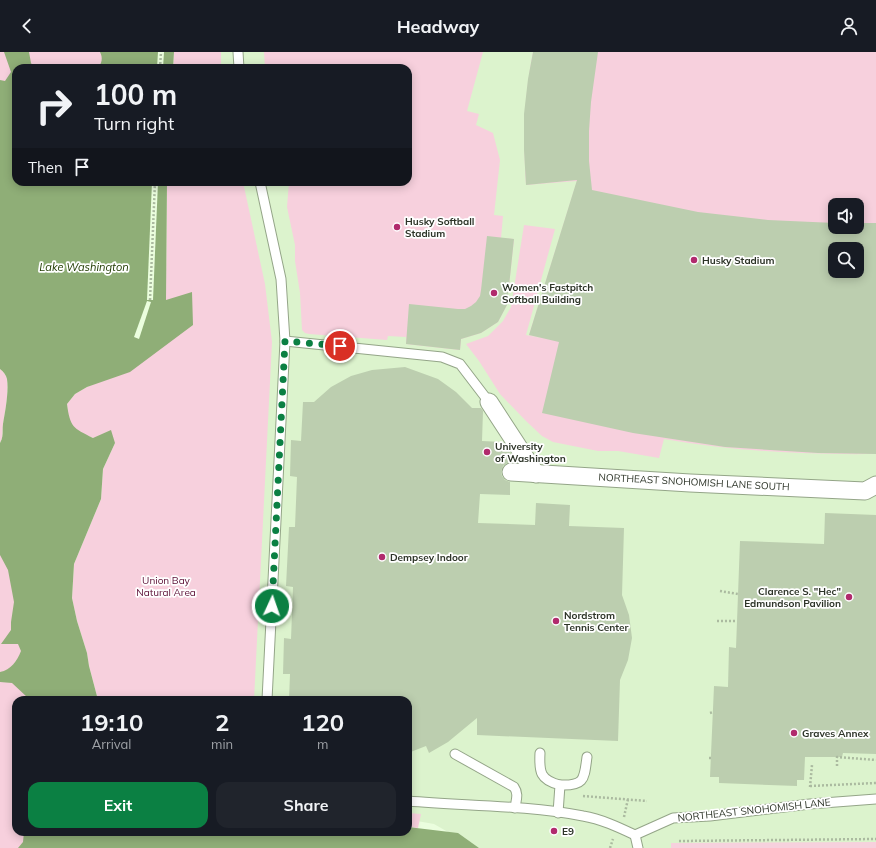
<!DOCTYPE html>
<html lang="en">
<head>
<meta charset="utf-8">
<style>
	:root { --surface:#171b24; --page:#20242c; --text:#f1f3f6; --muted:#9ea1a6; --accent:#0b8043 }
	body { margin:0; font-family:Mulish,sans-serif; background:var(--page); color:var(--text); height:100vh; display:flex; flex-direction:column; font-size:15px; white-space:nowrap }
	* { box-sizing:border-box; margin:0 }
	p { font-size:13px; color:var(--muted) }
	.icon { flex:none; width:22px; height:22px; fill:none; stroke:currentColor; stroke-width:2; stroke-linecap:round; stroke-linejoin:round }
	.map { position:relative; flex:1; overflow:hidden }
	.details { position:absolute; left:12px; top:644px; width:400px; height:140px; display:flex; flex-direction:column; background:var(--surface); border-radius:12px; box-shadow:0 2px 10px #0003 }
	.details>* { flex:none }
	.guide { position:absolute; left:12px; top:12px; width:400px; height:122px; border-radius:12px; box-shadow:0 2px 10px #0003; background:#171b24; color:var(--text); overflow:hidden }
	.fabs { position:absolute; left:828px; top:146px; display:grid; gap:8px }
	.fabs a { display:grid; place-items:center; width:36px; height:36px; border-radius:8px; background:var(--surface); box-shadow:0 2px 10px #0003; font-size:20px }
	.pin { position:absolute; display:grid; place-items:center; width:34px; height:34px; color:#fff; margin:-17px; border:2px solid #fff; border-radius:50%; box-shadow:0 1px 4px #0007 }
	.me { position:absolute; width:44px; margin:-22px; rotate:3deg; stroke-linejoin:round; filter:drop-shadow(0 0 3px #0008) }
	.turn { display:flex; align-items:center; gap:14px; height:84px; padding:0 16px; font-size:18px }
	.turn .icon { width:52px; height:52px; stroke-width:2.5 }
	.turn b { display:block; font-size:28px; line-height:34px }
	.then { display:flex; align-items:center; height:38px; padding:0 16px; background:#0003; gap:8px; font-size:15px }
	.eta { display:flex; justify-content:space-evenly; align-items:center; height:68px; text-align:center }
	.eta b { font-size:24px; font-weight:700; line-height:28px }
	.primary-button { display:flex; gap:8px; margin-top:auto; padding:8px 16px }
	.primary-button a { flex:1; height:46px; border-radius:12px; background:var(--accent); color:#fff; font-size:16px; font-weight:700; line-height:46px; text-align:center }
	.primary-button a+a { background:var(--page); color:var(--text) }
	header { display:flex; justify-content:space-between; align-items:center; height:52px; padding:0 16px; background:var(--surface); font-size:18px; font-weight:700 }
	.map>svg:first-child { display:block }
</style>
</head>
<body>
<header><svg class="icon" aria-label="back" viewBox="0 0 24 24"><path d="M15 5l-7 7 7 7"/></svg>Headway<svg class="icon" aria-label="person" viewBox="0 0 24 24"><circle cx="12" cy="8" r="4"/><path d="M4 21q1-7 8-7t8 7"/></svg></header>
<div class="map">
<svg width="876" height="796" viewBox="0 0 876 796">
	<rect width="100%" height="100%" fill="#ebfede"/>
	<path fill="#dcf3cd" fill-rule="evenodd" d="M177 0H876V796H476L434 772 417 769 408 766V648H117L176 130H408V16H176ZM835 153H857V175H835ZM835 197H857V219H835Z"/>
	<g fill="#f7d0dd" fill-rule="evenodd">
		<path d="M0 0H105L104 16H16L0 60Z"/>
		<path d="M174 0H221V16H173Z"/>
		<path d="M264 0H483L467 59 479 62 476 73 493 81 500 108 494 163 503 164 501 186 514 187 507 253 498 270 481 281 461 287 460 298 406 292V285L388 284 387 288 309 282 305 281 302 278 300 241 295 209V193L287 155 289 130H408V16H265Z"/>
		<path d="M533 0H876V402C806 403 733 399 664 387L659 406 618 399H598L553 390 542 384 526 369 500 342 479 309 466 292 488 284 503 269 511 255 524 173 555 177 526 283 541 286 529 283 577 129 526 133C523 86 524 46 533 0ZM835 153H857V175H835ZM835 197H857V219H835Z"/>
		<path d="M167 130H243L265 232 272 290 254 648H98L89 614 87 601 77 569 72 546 74 512 101 447 103 417 115 391C104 389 81 384 74 376 68 369 68 360 67 352L75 342 87 335 103 328 172 287 193 273 166 248Z"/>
		<path d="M0 317C4 320 6 323 7 327 9 340 5 360 3 372 2 379 4 384 0 391Z"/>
		<path d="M0 473 48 648H16V780H54L46 796H0Z"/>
		<path d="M408 761 421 762 418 776 408 775Z"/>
		<path d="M876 790V796H671V791Z"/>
	</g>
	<g fill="#8fae77">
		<path d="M4 0H29L31 11 34 16H16V130H167L166 248 192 240 193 273 130 320 87 335 75 342 67 352C70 375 73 376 93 386L111 378 115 391 103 417 101 447 74 512 72 546 77 569 87 601 89 614 98 648H27V645L12 631 0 630V620C11 618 17 609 21 599L18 592H1L11 578V570L14 550 8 518 0 503V391C4 384 2 379 3 372 5 360 9 340 7 327 6 323 4 320 0 317V28L5 29 11 20Z"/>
		<path d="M100 0H174L173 16H98C102 11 103 6 100 0Z"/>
		<path d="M408 775 458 781 479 796H18L23 790 24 780H408Z"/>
	</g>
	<g fill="#ebfede">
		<path d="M158 0H164L163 16H157Z"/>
		<path d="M152 130H158L153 248H147Z"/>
		<path d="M147 249 151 250 139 287 134 285Z"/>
	</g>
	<g fill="#bcceaf" fill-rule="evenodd">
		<path d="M533 0H598L591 50 589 79V109L592 138 698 160 768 168 835 171V175H857V171H876V402L818 401 725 395 633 381 542 361 559 290 529 283 577 128 526 133 524 98V62L528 27ZM835 197H857V219H835Z"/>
		<path d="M487 184 514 187 507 253 498 270 481 281 461 287 460 298 406 292 409 252 458 257H465L471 254 476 250 480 244 481 238Z"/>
		<path d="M405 315 438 327 456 340 472 356H481L483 359 482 389 503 390 511 402V410L507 411 503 414 501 420 502 424 505 428 510 430V443L480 442 478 471 535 473 536 451 570 453 569 474 624 476 622 543 629 563 632 586 628 608 620 628 618 689 477 683V666L448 690 429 701 426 694 408 701V648H289L290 622H283L284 586 291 587 293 535 286 534 289 475H295L297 425 290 424 291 388 301 389 303 350H314L331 335 351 324 372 318Z"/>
		<path d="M825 461 876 463V702L843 701 842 705H805L804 728H797V734L719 731V725H710L714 634 728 635 729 595 736 596 740 489 824 492Z"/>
	</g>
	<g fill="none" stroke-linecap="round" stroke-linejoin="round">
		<defs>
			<g id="lane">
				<path d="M238 0 239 16"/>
				<path d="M260 130 281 227 285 289 267 648"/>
				<path d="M285 289 442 305 460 312 489 350"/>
				<path d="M540 701C539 720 540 728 560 733L558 761"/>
				<path d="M455 702 514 735C519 742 516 748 515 756"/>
				<path d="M560 733C585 734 584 727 587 705"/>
				<path d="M408 749C466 754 525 753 583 764 601 767 618 775 635 783"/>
				<path d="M635 783 673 766 710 764 810 752 876 747"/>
				<path d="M635 783 638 796"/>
			</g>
			<g id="street">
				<path d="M489 350 536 422"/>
				<path d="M511 420 690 431 865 439 876 433"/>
			</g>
		</defs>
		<use href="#lane" stroke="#94a588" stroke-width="11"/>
		<use href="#street" stroke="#94a588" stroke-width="19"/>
		<g stroke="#abbaa0" stroke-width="2.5" stroke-dasharray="2 2" stroke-linecap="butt">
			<path d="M160 16 161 0"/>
			<path d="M150 248 155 130"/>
			<path d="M720 539 738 542"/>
			<path d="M717 569H737"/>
			<path d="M710 661 713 660"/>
			<path d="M709 706H711"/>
			<path d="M837 714V705L876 708"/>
			<path d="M810 734 876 731"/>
			<path d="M810 735 812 713"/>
			<path d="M583 744 647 749"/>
			<path d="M624 765 628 747"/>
			<path d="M679 789 876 787"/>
			<path d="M610 796 613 787"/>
		</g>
		<use href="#lane" stroke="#fff" stroke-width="9"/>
		<use href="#street" stroke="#fff" stroke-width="17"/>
	</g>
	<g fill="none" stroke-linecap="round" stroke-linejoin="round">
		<path stroke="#0b8043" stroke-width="7" stroke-dasharray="0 12.6" d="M272 554 285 289 340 294"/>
	</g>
	<g fill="#b12a6d" stroke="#fff" stroke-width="1.5">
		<circle cx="397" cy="175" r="4"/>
		<circle cx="694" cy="208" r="4"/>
		<circle cx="494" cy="241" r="4"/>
		<circle cx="487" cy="400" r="4"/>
		<circle cx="382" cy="505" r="4"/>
		<circle cx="849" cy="545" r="4"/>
		<circle cx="556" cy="569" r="4"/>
		<circle cx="794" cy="681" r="4"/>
		<circle cx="554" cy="779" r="4"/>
	</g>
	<g text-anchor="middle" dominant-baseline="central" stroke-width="3.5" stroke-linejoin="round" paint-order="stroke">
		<g font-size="10" font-weight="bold" fill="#2d3428" stroke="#fff" text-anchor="start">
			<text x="405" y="169">Husky Softball<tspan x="405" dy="12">Stadium</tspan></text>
			<text x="702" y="208">Husky Stadium</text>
			<text x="502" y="235">Women's Fastpitch<tspan x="502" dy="12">Softball Building</tspan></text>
			<text x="495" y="394">University<tspan x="495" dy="12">of Washington</tspan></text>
			<text x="390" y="505">Dempsey Indoor</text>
			<text x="841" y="539" text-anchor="end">Clarence S. "Hec"<tspan x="841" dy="12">Edmundson Pavilion</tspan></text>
			<text x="564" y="563">Nordstrom<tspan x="564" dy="12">Tennis Center</tspan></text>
			<text x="802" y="681">Graves Annex</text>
			<text x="562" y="779">E9</text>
		</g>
		<g font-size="10" fill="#2d3428" stroke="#fff">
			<text transform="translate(694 430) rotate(3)">NORTHEAST SNOHOMISH LANE SOUTH</text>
			<text transform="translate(754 758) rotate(-6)">NORTHEAST SNOHOMISH LANE</text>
		</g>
		<g font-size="10" fill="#590c33" stroke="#fff">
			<text x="166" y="528">Union Bay<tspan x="166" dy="12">Natural Area</tspan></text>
		</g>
		<g font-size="11" font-style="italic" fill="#203b00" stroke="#fff">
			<text x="84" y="215">Lake Washington</text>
		</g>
	</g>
</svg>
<div class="fabs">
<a><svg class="icon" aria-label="sound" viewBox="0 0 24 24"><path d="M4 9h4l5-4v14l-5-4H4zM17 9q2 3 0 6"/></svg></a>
<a><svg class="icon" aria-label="search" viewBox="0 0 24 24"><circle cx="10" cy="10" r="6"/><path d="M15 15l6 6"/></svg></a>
</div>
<div class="pin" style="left:340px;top:294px;background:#d93025"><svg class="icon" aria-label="arrive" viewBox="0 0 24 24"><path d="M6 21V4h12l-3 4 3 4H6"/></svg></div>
<svg class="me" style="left:272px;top:554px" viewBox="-20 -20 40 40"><circle r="17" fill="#0b8043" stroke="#fff" stroke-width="3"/><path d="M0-11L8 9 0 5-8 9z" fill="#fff"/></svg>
<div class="guide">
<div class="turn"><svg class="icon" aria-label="right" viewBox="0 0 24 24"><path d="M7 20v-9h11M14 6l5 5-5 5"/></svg><div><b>100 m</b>Turn right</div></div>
<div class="then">Then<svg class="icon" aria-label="arrive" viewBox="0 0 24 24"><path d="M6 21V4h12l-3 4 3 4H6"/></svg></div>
</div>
<section class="details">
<div class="eta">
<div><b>19:10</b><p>Arrival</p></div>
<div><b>2</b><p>min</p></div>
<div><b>120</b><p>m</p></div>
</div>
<div class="primary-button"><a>Exit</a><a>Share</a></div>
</section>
</div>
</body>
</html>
